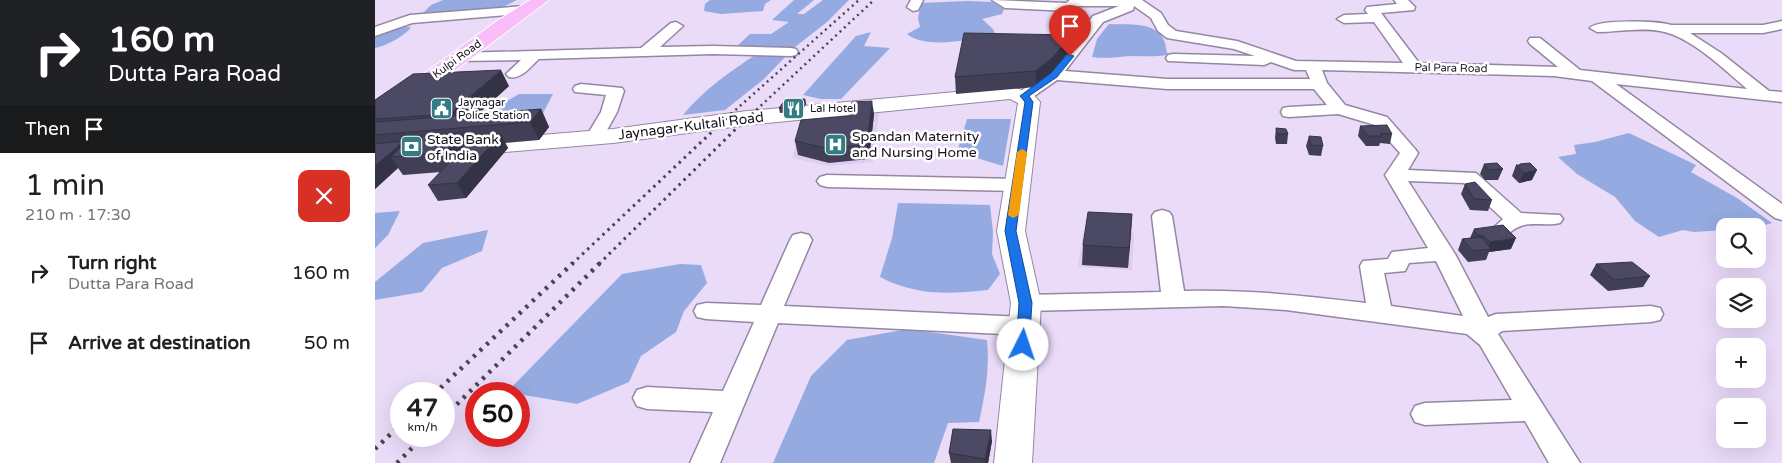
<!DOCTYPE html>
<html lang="en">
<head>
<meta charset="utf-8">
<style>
	:root { --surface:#fff; --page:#f2f2f2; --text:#202124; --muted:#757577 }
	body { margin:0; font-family:"Varela Round",sans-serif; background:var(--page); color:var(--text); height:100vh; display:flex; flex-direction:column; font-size:19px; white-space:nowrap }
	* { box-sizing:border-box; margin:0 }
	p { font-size:16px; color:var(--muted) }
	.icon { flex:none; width:28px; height:28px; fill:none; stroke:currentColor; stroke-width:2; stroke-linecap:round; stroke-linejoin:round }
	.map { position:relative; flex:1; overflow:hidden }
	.drawer { display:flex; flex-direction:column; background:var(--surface); width:375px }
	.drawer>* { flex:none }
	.banner { background:#202124; color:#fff; overflow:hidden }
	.fabs { position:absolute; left:1341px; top:218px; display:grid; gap:10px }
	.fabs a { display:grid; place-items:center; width:50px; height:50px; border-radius:10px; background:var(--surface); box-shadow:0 5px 20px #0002; font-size:25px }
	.speed { position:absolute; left:15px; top:382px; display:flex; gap:10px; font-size:25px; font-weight:700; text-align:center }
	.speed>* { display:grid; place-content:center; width:65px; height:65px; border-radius:50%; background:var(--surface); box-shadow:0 5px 20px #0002; line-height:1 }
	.speed small { font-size:12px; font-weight:400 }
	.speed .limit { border:8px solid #d22; background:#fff; color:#111 }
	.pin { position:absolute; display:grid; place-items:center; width:42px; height:42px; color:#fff; margin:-51px -21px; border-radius:50% 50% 50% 0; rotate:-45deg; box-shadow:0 0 5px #0007 }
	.pin .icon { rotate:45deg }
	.me { position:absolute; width:55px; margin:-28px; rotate:4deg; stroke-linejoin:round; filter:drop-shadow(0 0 4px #0008) }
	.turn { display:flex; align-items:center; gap:18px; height:105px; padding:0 25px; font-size:22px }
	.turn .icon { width:65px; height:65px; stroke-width:2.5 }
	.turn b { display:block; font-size:35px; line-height:42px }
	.then { display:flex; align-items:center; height:48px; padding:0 25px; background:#0003; gap:10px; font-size:19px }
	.round { display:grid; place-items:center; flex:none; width:52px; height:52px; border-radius:10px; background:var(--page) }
	.summary { display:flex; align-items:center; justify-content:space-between; height:85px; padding:0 25px }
	h1 { font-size:30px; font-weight:600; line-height:38px }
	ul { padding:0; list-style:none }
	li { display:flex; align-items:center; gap:15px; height:70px; padding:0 25px }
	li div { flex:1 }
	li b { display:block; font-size:19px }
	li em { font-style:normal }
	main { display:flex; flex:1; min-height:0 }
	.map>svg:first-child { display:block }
</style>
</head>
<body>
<main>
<section class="drawer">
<div class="banner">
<div class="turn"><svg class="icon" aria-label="right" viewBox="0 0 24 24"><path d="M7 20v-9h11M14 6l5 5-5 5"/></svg><div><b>160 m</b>Dutta Para Road</div></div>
<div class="then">Then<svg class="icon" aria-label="arrive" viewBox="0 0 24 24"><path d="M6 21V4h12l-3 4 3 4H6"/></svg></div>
</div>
<div class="summary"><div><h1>1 min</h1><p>210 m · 17:30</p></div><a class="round" style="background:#d93025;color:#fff"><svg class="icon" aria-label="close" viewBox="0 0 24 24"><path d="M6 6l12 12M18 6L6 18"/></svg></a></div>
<ul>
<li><svg class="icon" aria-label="right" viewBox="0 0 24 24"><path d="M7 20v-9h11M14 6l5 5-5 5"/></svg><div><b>Turn right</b><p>Dutta Para Road</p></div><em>160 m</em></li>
<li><svg class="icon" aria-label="arrive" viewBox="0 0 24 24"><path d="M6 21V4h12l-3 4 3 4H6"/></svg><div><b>Arrive at destination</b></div><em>50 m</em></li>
</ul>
</section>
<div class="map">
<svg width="1407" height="463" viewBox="0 0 1407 463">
	<rect width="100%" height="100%" fill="#eadbf9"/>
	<g fill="#dfccf0">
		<path d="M504 112 498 162 454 166 417 158 425 131 472 128 475 114Z"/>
		<path d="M709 229 759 232 757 270 703 267Z"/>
	</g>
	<g fill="#94aae0">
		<path d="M68 0H142L126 8 45 16 56 5Z"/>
		<path d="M335 0H396L390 4 388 11 346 14 329 11 330 4Z"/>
		<path d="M419 0H439L422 14H429L448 0H474L452 22 420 47 360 48 375 34H396L414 22 397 20Z"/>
		<path d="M593 1 617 2 629 9 627 14 607 19 618 29 621 35C596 39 552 50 532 34L545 27 543 18 546 3Z"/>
		<path d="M734 24C752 25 783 20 790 43 791 47 791 51 793 55 780 57 769 56 757 56 742 57 731 59 717 57L722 39Z"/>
		<path d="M21 27H36C30 36 11 46 0 48V37Z"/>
		<path d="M496 32 489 46 515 48 466 99H446L428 95 481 36Z"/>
		<path d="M383 53H414L389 79 350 110 308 115C329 89 356 71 383 53Z"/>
		<path d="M144 94H178L167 115 106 116Z"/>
		<path d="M592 119H636L628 166 582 152Z"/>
		<path d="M1254 133 1321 165 1316 172 1362 198 1397 223 1383 227 1350 226V230L1319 232 1308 230 1284 237 1260 221 1240 197 1202 174 1183 157 1201 154 1199 145 1220 142Z"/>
		<path d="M523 203 615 205 618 232 617 254 625 274 613 290C573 294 542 296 505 277L517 238Z"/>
		<path d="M25 211 13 235 0 248V213Z"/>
		<path d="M113 230 107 251 67 268 47 292 0 300V282L48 243Z"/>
		<path d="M305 264 326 265 332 283 309 311 301 332 266 356 254 382 202 404 132 392 247 274Z"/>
		<path d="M533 329 612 340C615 369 610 394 604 422L573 423 559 463H398L436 376 472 340Z"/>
	</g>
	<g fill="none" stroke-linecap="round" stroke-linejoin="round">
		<defs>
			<g id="minor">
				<path d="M536 0H548L543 10 538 11 532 7Z"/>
				<path d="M617 0 691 3 695 0H767L786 13 793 25 801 31 862 41 921 61 1028 63 999 22 969 23 962 19 969 15 993 14 990 10 992 7 1022 4 1019 0H1033L1040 7 1039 10 1006 13 1044 63 1183 67 1155 44 1153 41 1155 38H1165L1205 70 1372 89C1349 69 1315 36 1285 31 1264 27 1242 32 1222 32L1215 28C1223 19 1283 21 1296 25H1388L1407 21V29L1388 33H1315L1346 53 1394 91 1407 92V102L1241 84 1407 204V220L1400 218 1217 81 1179 76 947 70 952 83 970 105 1012 117 1040 149 1043 153 1033 170 1101 173 1146 213 1185 215 1188 219 1185 223C1174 226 1155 222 1146 226 1134 230 1136 237 1121 233L1117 229 1128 219 1089 183 1033 181 1080 254 1113 317 1121 314 1276 306 1285 308 1288 314 1285 320 1276 322 1127 331 1123 334 1205 463H1174L1150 421 1050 425 1040 422 1036 414 1040 406 1050 403 1137 400 1105 345 1092 334 911 310 848 306 651 311 643 309 639 303 643 297 651 295 786 292 777 216 780 212 787 210 794 212 797 216 809 291C871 289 931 296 991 303L985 266 988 261 1013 259 1017 252 1053 248 1010 175 1025 153 1000 125 963 114 914 117 908 116 906 112 908 108 914 107 952 105 939 89H792L682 80 655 99H643L641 96 643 93 674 72 718 16 744 6H704L694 11 630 8ZM759 6 776 18 783 31 792 38 859 49 880 56 798 54 793 55 791 58 793 61 889 65 896 62 919 70H931L935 79H792L690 71 728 22 758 10ZM1061 261 1088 316 1016 306 1009 273 1030 271 1034 263Z"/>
				<path d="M150 6 157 10 155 13 37 23 0 36V27L35 15Z"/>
				<path d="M301 22 308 26 285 47 338 46 416 48 421 49 423 52 421 55 416 56 338 54 164 59C155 67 146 80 134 77L131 74 146 60 84 61 79 60 77 57 79 54 84 53 266 48 296 23Z"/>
				<path d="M206 84 247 88 249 91 242 112 226 141 220 142 214 141 211 137 226 112 231 95 200 92 198 89 200 86Z"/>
				<path d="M452 175 643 179 650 181 653 185 650 189 643 191 452 187 445 185 442 181 445 177Z"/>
				<path d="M426 233 434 235 437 240 409 306 649 317 658 320 661 326 658 332 649 335 403 323 345 463H315L338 412 272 409 262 406 258 398 262 390 272 387 348 391 379 322 331 319 322 317 319 311 322 305 331 303 386 305 415 240 418 235Z"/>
			</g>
			<path id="secondary" d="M635 87 656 92 665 102 650 231 666 303 657 463H619L636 303 622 231 643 103 635 99 372 125 238 143 94 155 86 153 82 148 86 143 94 141 238 129 372 111Z"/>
			<path id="primary" d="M155 0H174L8 124 0 126V109L122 21Z"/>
		</defs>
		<use href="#minor" stroke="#9587a2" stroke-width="3"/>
		<use href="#secondary" stroke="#9587a2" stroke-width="2"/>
		<use href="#primary" stroke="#fff" stroke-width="2"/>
		<use href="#minor" fill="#fff" fill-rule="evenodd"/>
		<use href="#secondary" fill="#fff" fill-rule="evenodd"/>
		<use href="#primary" fill="#fbbdf7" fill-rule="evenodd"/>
		<g stroke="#4c4453" stroke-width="2.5" stroke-dasharray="2 4" stroke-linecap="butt">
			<path d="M356 114 484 0"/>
			<path d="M377 114 499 0"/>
		</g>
		<g stroke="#4c4453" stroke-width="3" stroke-dasharray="2.5 4.5" stroke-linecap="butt">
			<path d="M197 264 358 112"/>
			<path d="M224 264 378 112"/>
		</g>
		<g stroke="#4c4453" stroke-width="4.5" stroke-dasharray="3 6" stroke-linecap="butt">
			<path d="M59 394 198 263"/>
			<path d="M69 417 225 263"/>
			<path d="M0 449 26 424"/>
			<path d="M22 463 49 436"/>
		</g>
	</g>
	<g fill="#403f55">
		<path d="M697 35V50L678 75 661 87 581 94 580 77Z"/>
		<path d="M134 86 103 114 166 109 174 127 164 140 130 143 133 148 91 198 63 201 53 185 66 172 28 175 23 168 0 189V100Z"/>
		<path d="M430 99 431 104 427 111 405 113 404 108Z"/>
		<path d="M499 114 494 159 454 163 423 155 420 141Z"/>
		<path d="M985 126 1017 134 1015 144 1005 143 1004 146H991L983 136Z"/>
		<path d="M901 128 913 134 912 144H901L900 138Z"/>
		<path d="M934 136 948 146 946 156 934 155 931 146Z"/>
		<path d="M1109 164 1128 169 1123 180H1110L1105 174Z"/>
		<path d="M1145 164 1157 180 1144 183 1137 176 1141 165H1144Z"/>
		<path d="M1090 184 1117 200 1113 211 1095 210 1086 194Z"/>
		<path d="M757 214 753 268 707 265 708 245Z"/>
		<path d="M1099 229 1136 249 1114 252 1111 260 1093 262 1083 250 1087 239 1095 238Z"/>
		<path d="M1221 264 1275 276 1268 287 1233 291 1215 275Z"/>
		<path d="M617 441 613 463H576L574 453Z"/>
	</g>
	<g fill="#343345">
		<path d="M697 35V50L678 75 661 87V71Z"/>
		<path d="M126 70 134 86 88 128H83L75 114Z"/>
		<path d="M430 99 431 104 427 111 426 106Z"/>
		<path d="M497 101 499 114 494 159 492 145Z"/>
		<path d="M166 109 174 127 164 140 155 122Z"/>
		<path d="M88 133 98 150 81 170 70 152Z"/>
		<path d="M126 134 133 148 91 198 82 183Z"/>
		<path d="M29 141 37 155 16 157 23 168 0 189V166Z"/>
		<path d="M1162 170 1157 180 1144 183 1149 173Z"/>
		<path d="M757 214 756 234 753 268 754 248Z"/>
		<path d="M1141 238 1136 249 1114 252 1116 249 1112 250 1115 242Z"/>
		<path d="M616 430 617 441 613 463H610V459Z"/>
	</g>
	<g fill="#4b4963" stroke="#343345">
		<path d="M589 33 697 35 677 58 661 71 580 77Z"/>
		<path d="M126 70 75 114 0 119V100L38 74Z"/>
		<path d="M430 99 426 106 404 108 410 100Z"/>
		<path d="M497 101 492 145 451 148 420 141 426 120 475 116 477 102Z"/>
		<path d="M166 109 155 122 0 135V122Z"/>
		<path d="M1012 125 1017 134 1005 133 1007 136H993L985 126Z"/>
		<path d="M901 128 911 129 913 134H902Z"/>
		<path d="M88 133 70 152 16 157 36 137Z"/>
		<path d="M126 134 82 183 53 185 100 135Z"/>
		<path d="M934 136 946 137 948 146 936 145Z"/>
		<path d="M29 141 0 166V144Z"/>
		<path d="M1122 163 1128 169 1114 170 1109 164Z"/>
		<path d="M1155 163 1162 170 1149 173 1141 165H1145V164Z"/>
		<path d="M1100 182 1117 200 1099 199 1090 184Z"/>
		<path d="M713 212 757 214 754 248 708 245Z"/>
		<path d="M1128 225 1141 238 1115 242 1108 236 1103 235 1099 229Z"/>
		<path d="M1106 237 1116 249 1098 251 1087 239Z"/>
		<path d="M1257 262 1275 276 1239 280 1221 264Z"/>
		<path d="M578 429 616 430 610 459 574 453Z"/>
	</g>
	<path fill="#1a73e8" stroke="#114b97" d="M692 54 699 56 682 77 654 96 658 102 641 231 657 303 654 345 652 349H643L641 345 644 303 630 231 650 102 645 96 676 73Z"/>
	<path fill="#f59e0b" d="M647 149 652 152 644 215 638 218 633 215 642 152Z"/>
	<defs>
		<symbol id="civic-square" viewBox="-11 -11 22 22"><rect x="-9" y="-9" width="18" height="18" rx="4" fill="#347c84" stroke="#fff"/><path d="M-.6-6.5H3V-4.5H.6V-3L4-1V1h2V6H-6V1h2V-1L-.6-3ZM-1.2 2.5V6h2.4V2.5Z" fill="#fff"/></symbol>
		<symbol id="restaurant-square" viewBox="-11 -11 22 22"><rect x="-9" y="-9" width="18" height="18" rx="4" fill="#347c84" stroke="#fff"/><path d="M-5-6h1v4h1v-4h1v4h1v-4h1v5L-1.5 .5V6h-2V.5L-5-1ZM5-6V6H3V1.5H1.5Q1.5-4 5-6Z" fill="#fff"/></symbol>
		<symbol id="hospital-square" viewBox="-11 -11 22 22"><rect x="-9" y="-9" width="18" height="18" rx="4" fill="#347c84" stroke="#fff"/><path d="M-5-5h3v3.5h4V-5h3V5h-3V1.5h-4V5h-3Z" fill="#fff"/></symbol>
		<symbol id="bank-square" viewBox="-11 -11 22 22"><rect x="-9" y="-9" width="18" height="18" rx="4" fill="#347c84" stroke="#fff"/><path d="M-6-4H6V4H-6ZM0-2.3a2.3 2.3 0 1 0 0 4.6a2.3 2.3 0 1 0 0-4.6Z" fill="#fff"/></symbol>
	</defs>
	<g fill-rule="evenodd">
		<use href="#civic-square" x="54" y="96" width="25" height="25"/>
		<use href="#restaurant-square" x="406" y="96" width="25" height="25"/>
		<use href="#hospital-square" x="448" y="132" width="25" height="25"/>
		<use href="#bank-square" x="24" y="134" width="25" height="25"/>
	</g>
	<g text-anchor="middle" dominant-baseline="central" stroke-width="5" stroke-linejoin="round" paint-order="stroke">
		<g font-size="11" fill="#17121c" stroke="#fff">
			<text transform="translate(82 59) rotate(-36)">Kulpi Road</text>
			<text transform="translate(1076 68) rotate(1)">Pal Para Road</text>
		</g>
		<g font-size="11" fill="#17121c" stroke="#fff" text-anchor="start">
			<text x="83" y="102">Jaynagar<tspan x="83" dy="13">Police Station</tspan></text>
			<text x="435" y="108">Lal Hotel</text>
		</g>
		<g font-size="14" fill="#17121c" stroke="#fff">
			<text transform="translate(316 126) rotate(-7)">Jaynagar-Kultali Road</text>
		</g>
		<g font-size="14" fill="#17121c" stroke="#fff" text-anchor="start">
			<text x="477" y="136">Spandan Maternity<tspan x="477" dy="16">and Nursing Home</tspan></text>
			<text x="52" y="139">State Bank<tspan x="52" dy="16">of India</tspan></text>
		</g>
	</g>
</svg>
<div class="fabs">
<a><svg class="icon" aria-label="search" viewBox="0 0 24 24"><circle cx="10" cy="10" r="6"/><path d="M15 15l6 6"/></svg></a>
<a><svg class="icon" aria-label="layers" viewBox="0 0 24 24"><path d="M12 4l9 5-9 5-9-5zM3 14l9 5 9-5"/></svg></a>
<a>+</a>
<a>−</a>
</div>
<div class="speed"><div>47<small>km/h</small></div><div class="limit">50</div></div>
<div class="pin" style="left:695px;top:56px;background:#d93025"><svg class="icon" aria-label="arrive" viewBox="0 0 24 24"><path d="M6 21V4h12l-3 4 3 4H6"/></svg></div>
<svg class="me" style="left:648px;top:345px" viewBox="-20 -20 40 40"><circle r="19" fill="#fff"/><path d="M0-13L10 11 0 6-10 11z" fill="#1a73e8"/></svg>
</div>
</main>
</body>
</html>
